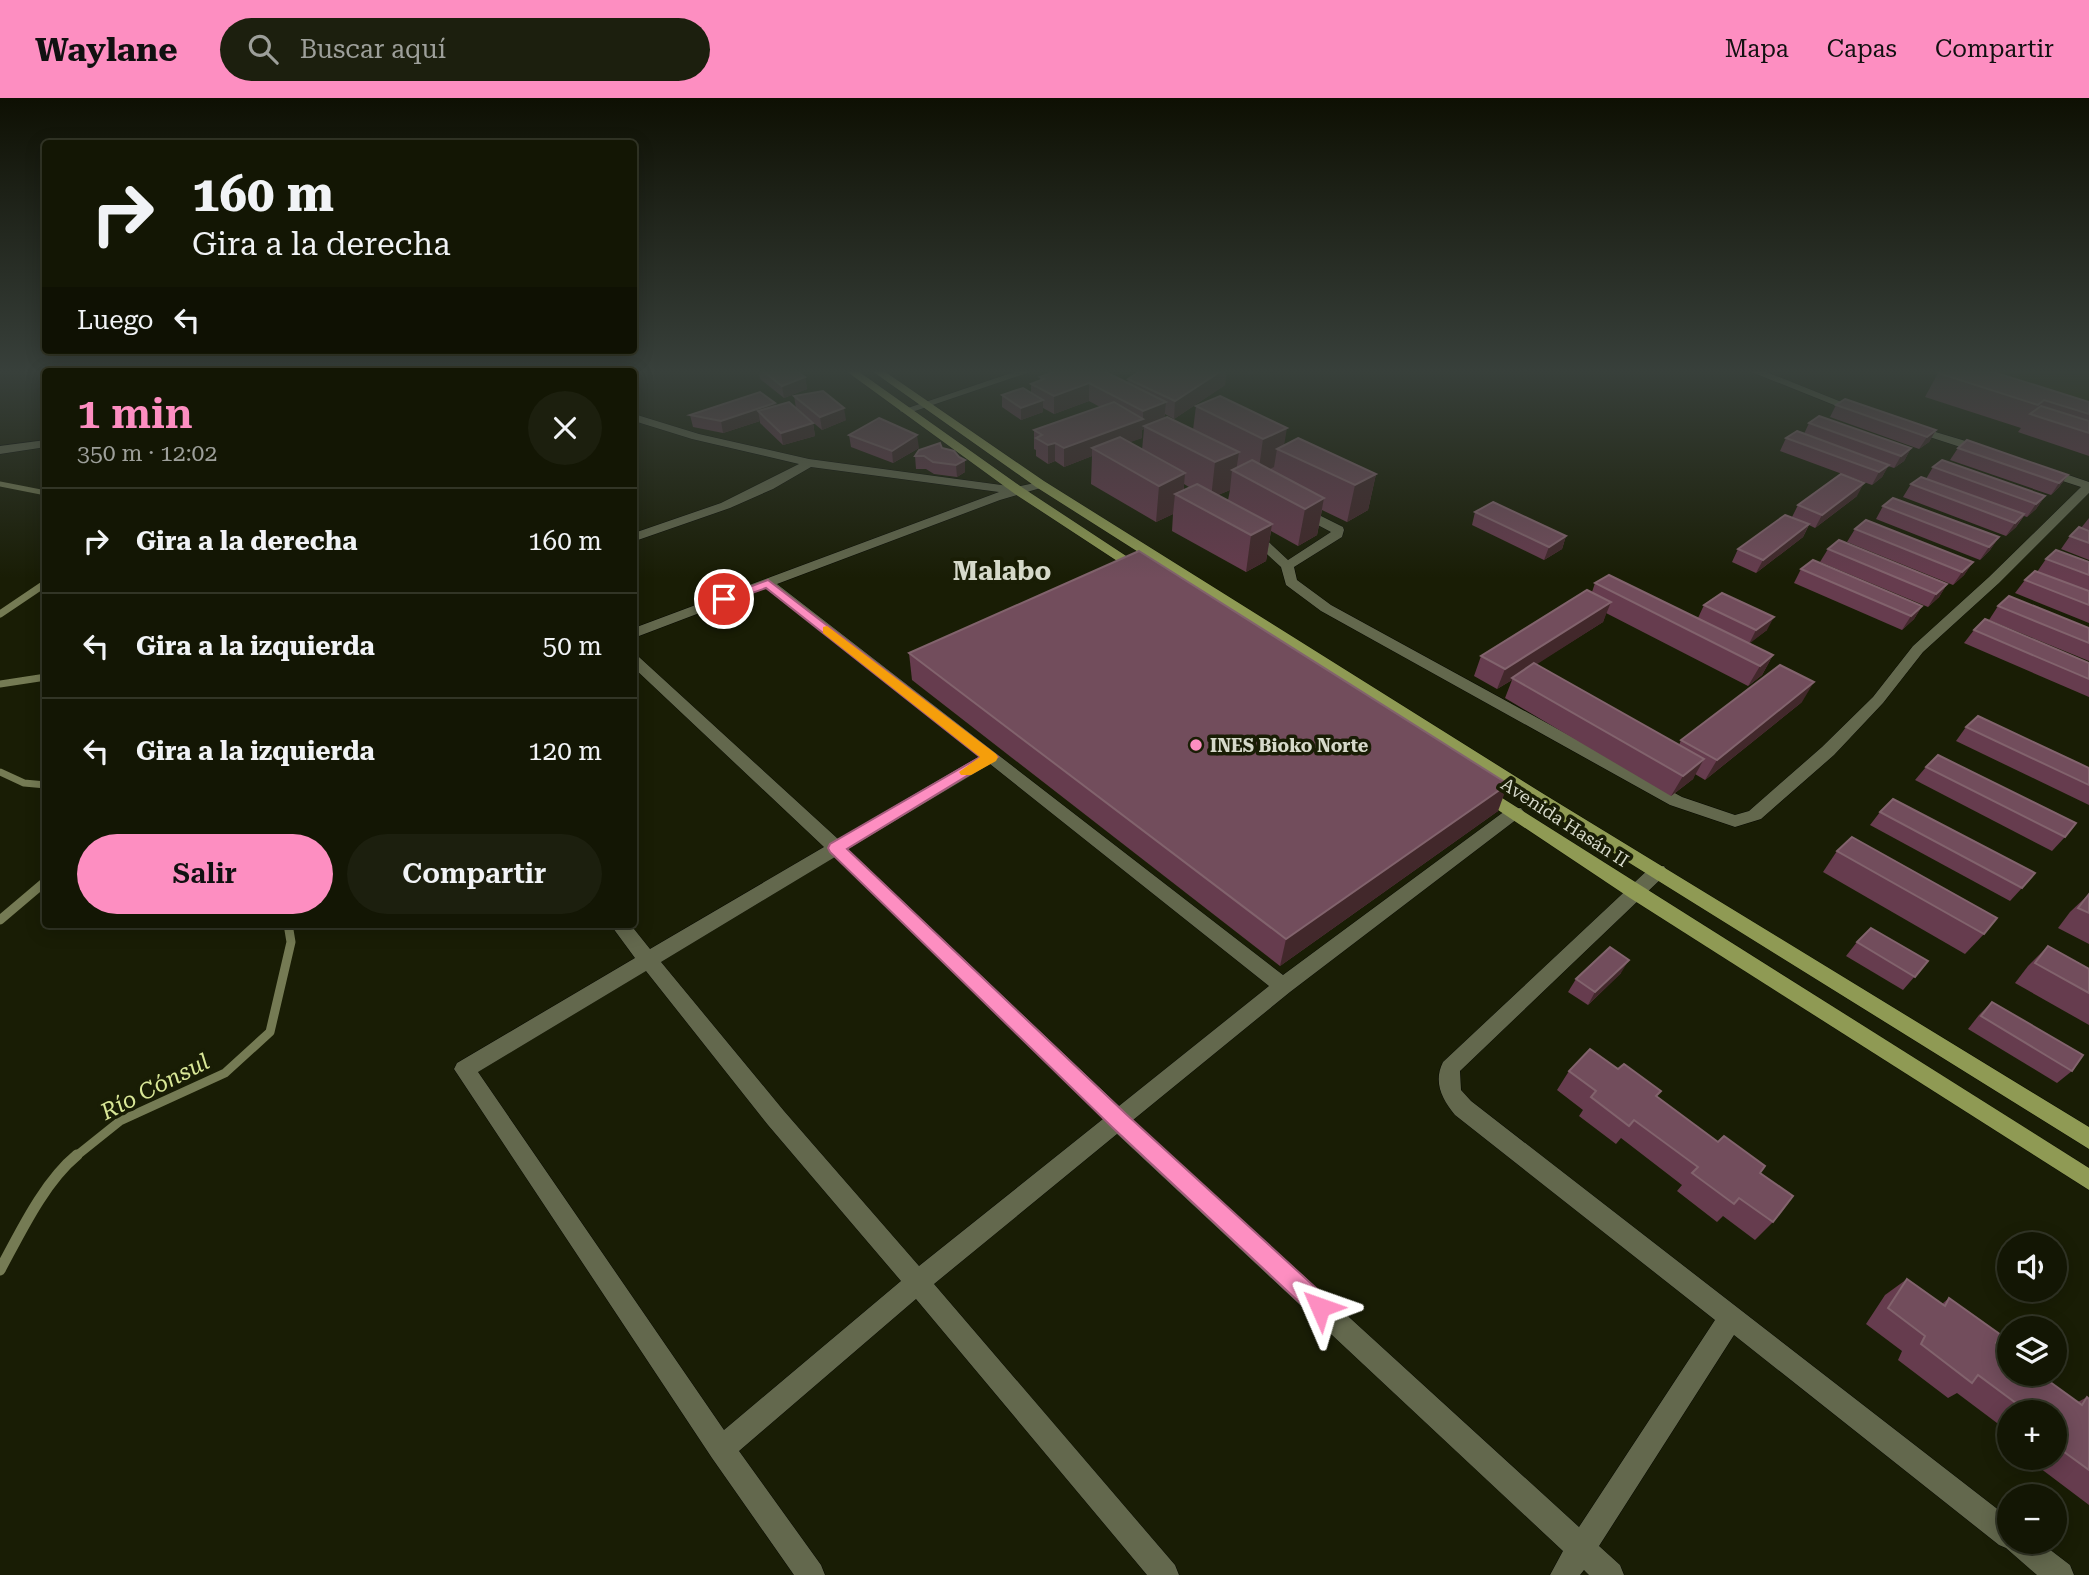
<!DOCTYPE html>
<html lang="es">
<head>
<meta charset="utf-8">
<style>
	:root { --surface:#131604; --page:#1c1f0e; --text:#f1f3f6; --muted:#9d9f9a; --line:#323526; --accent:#fd8ec1 }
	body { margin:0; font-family:"Roboto Serif",serif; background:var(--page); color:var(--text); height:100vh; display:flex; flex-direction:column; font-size:26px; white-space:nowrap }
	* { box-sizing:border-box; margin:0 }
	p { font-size:23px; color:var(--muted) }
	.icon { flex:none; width:38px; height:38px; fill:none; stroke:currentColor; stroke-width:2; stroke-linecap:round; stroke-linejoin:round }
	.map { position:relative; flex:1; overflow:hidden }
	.sheet { position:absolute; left:42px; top:270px; width:595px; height:560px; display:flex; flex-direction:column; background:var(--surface); border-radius:7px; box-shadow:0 4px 18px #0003,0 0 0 2px var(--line) }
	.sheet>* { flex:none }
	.top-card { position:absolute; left:42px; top:42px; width:595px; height:214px; border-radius:7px; box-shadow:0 4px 18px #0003,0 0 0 2px var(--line); background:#131604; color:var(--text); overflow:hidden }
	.tools { position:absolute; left:1997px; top:1134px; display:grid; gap:14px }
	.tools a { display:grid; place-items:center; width:70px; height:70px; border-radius:50%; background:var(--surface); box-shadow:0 4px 18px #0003,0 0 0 2px var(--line); font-size:35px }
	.pin { position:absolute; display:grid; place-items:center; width:60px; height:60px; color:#fff; margin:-30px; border:4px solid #fff; border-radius:50%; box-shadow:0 2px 7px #0007 }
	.me { position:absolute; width:77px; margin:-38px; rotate:313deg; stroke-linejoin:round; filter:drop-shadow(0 0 5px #0008) }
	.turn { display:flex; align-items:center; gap:24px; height:147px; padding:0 35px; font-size:32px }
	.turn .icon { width:91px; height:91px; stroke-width:2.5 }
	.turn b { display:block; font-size:49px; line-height:60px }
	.then { display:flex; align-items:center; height:66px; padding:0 35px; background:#0003; gap:14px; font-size:26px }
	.round { display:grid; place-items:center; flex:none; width:74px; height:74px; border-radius:37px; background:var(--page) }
	.headline { display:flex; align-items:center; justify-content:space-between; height:119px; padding:0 35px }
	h1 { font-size:42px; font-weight:600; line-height:52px; color:var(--accent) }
	.button { display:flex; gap:14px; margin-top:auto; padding:14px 35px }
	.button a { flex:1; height:80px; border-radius:42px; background:var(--accent); color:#111; font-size:28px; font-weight:600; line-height:80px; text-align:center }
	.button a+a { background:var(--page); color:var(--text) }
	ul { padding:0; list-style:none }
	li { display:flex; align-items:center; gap:21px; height:105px; padding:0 35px; border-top:2px solid var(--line) }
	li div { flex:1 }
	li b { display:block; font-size:26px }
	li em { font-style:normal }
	header { display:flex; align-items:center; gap:42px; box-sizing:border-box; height:98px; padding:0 35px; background:var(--accent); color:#111 }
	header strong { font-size:33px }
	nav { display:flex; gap:38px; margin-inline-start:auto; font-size:24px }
	.search { width:490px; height:63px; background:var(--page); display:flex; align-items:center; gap:18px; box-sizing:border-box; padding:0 24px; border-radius:38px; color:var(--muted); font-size:26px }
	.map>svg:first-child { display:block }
</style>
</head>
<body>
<header>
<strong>Waylane</strong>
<div class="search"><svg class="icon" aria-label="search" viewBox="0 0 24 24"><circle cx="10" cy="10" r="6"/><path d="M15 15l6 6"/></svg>Buscar aquí</div>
<nav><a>Mapa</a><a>Capas</a><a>Compartir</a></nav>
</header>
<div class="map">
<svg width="2089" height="1477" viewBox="0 0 2089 1477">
	<rect width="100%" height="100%" fill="#191d05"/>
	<path fill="#282d03" d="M1948 273H2089V321Z"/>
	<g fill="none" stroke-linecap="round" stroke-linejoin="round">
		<path stroke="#757b54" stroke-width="5" d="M0 386 46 395"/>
		<g stroke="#757b54" stroke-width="7">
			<path d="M0 516 46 485"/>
			<path d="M0 586 46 579"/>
			<path d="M0 674 24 685 46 687"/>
		</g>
		<g stroke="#757b54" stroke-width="9">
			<path d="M0 822 46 783"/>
			<path d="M75 1059 120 1023 225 975 270 934 291 844 288 826"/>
		</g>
		<path stroke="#757b54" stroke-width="11" d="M0 1172C20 1135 44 1084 77 1057"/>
		<defs>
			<g id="minor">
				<path d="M1017 273H1033L909 315 899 313Z"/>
				<path d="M1749 273H1764L1864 313 1854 315Z"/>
				<path d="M634 316 699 336 809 361 1016 389 1044 383V389L1000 402 777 486 1283 877 1509 710H1521L1524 714 1521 718 1290 894 1133 1022 1579 1429 1715 1222 1455 1017C1442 1001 1433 984 1443 964L1652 768H1664L1667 773 1664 778 1460 973 1461 992 1471 1003 2009 1420V1444H2040L2070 1467 2074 1477H2037L2006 1450 1999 1447 1734 1237 1599 1448 1620 1467 1624 1477H1589L1584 1472 1580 1477H1550L1563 1453 1117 1036 934 1186 1175 1467 1179 1477H1147L916 1201 739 1353 821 1467 825 1477H794L712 1360 454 971 457 965 635 860 610 826H630L650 851 824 749 634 570V558L639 559 838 741 980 658 765 490 639 538 634 539V530L999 394 811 369 773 391 730 410 638 442 634 441V435L721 405 799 366 692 341 634 323ZM990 666 1269 888 1119 1008 848 751ZM835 759 1103 1021 919 1168 784 1013 661 864ZM646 873 768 1027 901 1183 724 1332 478 974Z"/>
				<path d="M1912 327 1989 350 1991 353 1985 357 1908 332V328Z"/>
				<path d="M46 342V349L0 356V348Z"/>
				<path d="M2045 369 2089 384V395L1999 485 1923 554 1883 605 1834 657 1761 721 1735 729 1670 707 1321 513 1286 487 1281 469 1245 436 1252 432 1257 433 1288 462 1331 434 1295 415V409H1303L1343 429 1344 432 1342 439 1294 469 1297 482 1331 507 1682 699 1735 717 1749 713 1822 649 1873 599 1913 548 1989 479 2081 389 2041 376 2039 373Z"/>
			</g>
			<g id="major">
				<path d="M846 273H858L1023 390 1149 473 1147 476H1137L1015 396Z"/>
				<path d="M872 273H884L1044 383 1542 695 2089 1029V1051L1530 703 1036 389Z"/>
				<path d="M1480 686 2089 1070V1092L1630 800 1474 696 1472 692 1474 688Z"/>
			</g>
		</defs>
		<use href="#minor" stroke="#050700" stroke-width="1"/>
		<use href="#major" stroke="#050700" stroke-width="1"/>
		<use href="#minor" fill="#63684d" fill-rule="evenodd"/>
		<use href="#major" fill="#8f9a54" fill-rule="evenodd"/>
	</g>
	<g fill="#663c4e" fill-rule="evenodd">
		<path d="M759 273H797L805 279 807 291 784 300 760 281Z"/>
		<path d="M1140 273H1226L1225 287 1174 321 1165 316 1164 320 1193 332 1196 308 1285 347 1376 376 1368 412 1347 424 1322 412 1317 437 1298 448 1271 433 1266 463 1246 474 1172 433 1173 416 1156 424 1091 386 1092 358 1064 369 1055 363 1048 366 1036 358V352L1034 351V332L1100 309 1089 303 1054 316 1043 310V314L1021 322 1002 309V297L1031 295V286L1040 282V279L1127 285 1128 281ZM1144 331 1142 352 1129 344 1142 340V332ZM1184 386 1189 389 1184 392ZM1230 392 1228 402 1218 397Z"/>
		<path d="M1938 275 2089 304V358L2018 334 2021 330 1925 299Z"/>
		<path d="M794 298 846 322 822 332 796 310Z"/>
		<path d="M775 305 776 308 813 325 815 338 783 347 760 325V323L723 335 693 329 690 317Z"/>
		<path d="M1836 307 1936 332 1929 344 1919 351 1830 319Z"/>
		<path d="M1809 325 1911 350 1904 363 1894 370 1888 368 1882 379 1872 387 1780 353 1786 340 1804 336Z"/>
		<path d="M849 337 919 350 893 365 851 349Z"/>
		<path d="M942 350 965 374 957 379 934 376 926 371H916L915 358Z"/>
		<path d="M1958 350 2068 377 2059 389 2051 397 1950 362Z"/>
		<path d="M1933 369 2045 398 2036 411 2027 419 2024 418 2016 429 2006 438 1903 399 1911 386 1926 381Z"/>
		<path d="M1857 398 1815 430 1809 427 1803 439 1756 475 1732 464 1738 451 1792 419 1798 407Z"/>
		<path d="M1883 408 1999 439 1990 452 1980 462 1876 421Z"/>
		<path d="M1475 414 1566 438 1562 451 1544 462 1472 427Z"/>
		<path d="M2089 420V462L2061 451 2070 438 2081 430Z"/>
		<path d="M1855 431 1973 464 1964 477 1953 487 1847 444Z"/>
		<path d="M1828 451 1947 486 1939 499 1928 509 1820 464Z"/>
		<path d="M2046 461 2089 464V525L2015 495 2025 482 2037 474Z"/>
		<path d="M1801 471 1922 508 1914 521 1902 532 1794 485Z"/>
		<path d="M1595 485 1698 520 1704 507 1767 532 1749 545 1773 557 1762 577 1748 588 1606 515 1603 524 1536 566 1679 647 1681 642 1802 604 1705 682 1695 676 1693 681 1671 698 1505 600 1512 582 1497 591 1474 578 1481 558 1592 494Z"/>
		<path d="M1998 508 2089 530V563L1989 522Z"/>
		<path d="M1974 532 2089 565V599L1964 545Z"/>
		<path d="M909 555 1498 713 1280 868 912 582Z"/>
		<path d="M1966 629 2089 670V707L1956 643Z"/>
		<path d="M1926 669 2065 739 2052 753 1915 682Z"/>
		<path d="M1880 714 2022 790 2010 803 1870 727Z"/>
		<path d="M1837 753 1984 836 1965 856 1823 774Z"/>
		<path d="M2089 796V846L2058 830 2070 814Z"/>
		<path d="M1857 844 1928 863 1903 892 1846 858Z"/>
		<path d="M2048 848 2089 871V927L2015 885 2028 868Z"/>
		<path d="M1621 875 1588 907 1568 894 1576 881Z"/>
		<path d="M1992 904 2072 973 2057 985 1968 931 1979 917Z"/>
		<path d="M1569 973 1657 999 1760 1075 1773 1124 1755 1142 1723 1118 1717 1124 1677 1093 1682 1087 1621 1040 1616 1046 1579 1018 1583 1012 1557 992Z"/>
		<path d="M1907 1181 1942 1206 1949 1200 1996 1245 2078 1304 2087 1299 2089 1301V1407L2032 1364 2035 1360H2054V1314H2009V1334L1957 1295 1948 1300 1898 1262 1902 1253 1866 1226 1885 1197Z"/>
	</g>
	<g fill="#42282b">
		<path d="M1221 273H1226L1225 287 1174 321 1175 303Z"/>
		<path d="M1248 273H1258L1248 277Z"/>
		<path d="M805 279 807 291 784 300 782 288Z"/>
		<path d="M1089 285V303L1054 316V298Z"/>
		<path d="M1043 302V314L1021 322V310Z"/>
		<path d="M1166 304 1164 322 1144 328V331L1142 332V340L1101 355 1092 350V358L1064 369V350L1143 321V313Z"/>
		<path d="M775 305 777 317 758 313 760 323 723 335 721 323Z"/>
		<path d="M844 310 846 322 822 332 820 319Z"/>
		<path d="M813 325 815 338 783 347 781 335Z"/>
		<path d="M1287 330 1283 354 1277 351 1274 369 1258 377 1263 341Z"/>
		<path d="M1936 332 1929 344 1919 351 1927 339Z"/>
		<path d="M917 337 919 350 893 365 892 353Z"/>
		<path d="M1055 345V363L1048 366V347Z"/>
		<path d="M1911 350 1904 363 1894 370 1901 358Z"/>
		<path d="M1239 354 1236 374 1232 372 1230 392 1211 400 1215 364Z"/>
		<path d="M965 362V374L957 379 956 367Z"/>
		<path d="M1889 367 1882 379 1872 387 1879 374Z"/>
		<path d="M1185 375 1183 400 1175 396 1173 416 1156 424 1159 388Z"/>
		<path d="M1376 376 1368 412 1347 424 1355 387Z"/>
		<path d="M2068 377 2059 389 2051 397 2059 385Z"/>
		<path d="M1864 385 1857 398 1815 430 1822 417Z"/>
		<path d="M2045 398 2036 411 2027 419 2036 406Z"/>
		<path d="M1324 400 1317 437 1298 448 1305 411Z"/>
		<path d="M2024 416 2016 429 2006 438 2015 425Z"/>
		<path d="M1272 426 1266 463 1246 474 1251 437Z"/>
		<path d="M1809 426 1803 439 1756 475 1763 462Z"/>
		<path d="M1566 438 1562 451 1544 462 1549 449Z"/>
		<path d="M1999 439 1990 452 1980 462 1989 449Z"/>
		<path d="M1973 464 1964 477 1953 487 1962 474Z"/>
		<path d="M1947 486 1939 499 1928 509 1936 496Z"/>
		<path d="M1611 504 1603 524 1514 581 1512 580V582L1497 591 1505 571Z"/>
		<path d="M1922 508 1914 521 1902 532 1911 518Z"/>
		<path d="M1774 519 1767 532 1749 546 1756 532Z"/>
		<path d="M1773 557 1762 577 1748 588 1760 568Z"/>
		<path d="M1814 584 1802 604 1705 682 1717 662Z"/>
		<path d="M1704 661 1693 681 1671 698 1683 678Z"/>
		<path d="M1508 686 1498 713 1280 868 1286 841Z"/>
		<path d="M1629 862 1621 875 1588 907 1595 894Z"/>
	</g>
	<g fill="#724d5c" stroke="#82636d" stroke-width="2">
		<path d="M763 273H797L805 279 782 288Z"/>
		<path d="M1056 273H1104L1166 304 1143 313 1089 285 1054 298 1031 286 1044 281 1040 279Z"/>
		<path d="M1140 273H1221L1175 303 1128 281Z"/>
		<path d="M1941 273H1990L2089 304V316L2044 302 2038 307 1938 275Z"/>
		<path d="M1023 290 1043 302 1021 310 1002 297Z"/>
		<path d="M823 293 844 310 820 319 794 298Z"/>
		<path d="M760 294 775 305 721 323 690 317Z"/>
		<path d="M1220 298 1287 330 1263 341 1196 308Z"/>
		<path d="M1845 301 1936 332 1927 339 1836 307Z"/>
		<path d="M789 304 813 325 781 335 758 313Z"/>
		<path d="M1114 304 1143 321 1064 350 1055 345 1048 347 1036 340 1042 337 1034 332Z"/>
		<path d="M2041 308 2089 323V335L2030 316Z"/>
		<path d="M1819 318 1911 350 1901 358 1809 325Z"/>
		<path d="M1167 319 1239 354 1215 364 1144 328Z"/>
		<path d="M879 320 917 337 892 353 849 337Z"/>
		<path d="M1797 333 1889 367 1879 374 1786 340Z"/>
		<path d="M1120 339 1185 375 1159 388 1092 350Z"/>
		<path d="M1298 340 1376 376 1355 387 1277 351Z"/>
		<path d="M1967 342 2068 377 2059 385 1958 350Z"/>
		<path d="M940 345 942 350 954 353 959 359 965 362 956 367 933 364 924 358H915L919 352Z"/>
		<path d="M1252 362 1324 400 1305 411 1232 372Z"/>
		<path d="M1942 362 2045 398 2036 406 1933 369Z"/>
		<path d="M1841 376 1864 385 1822 417 1798 407Z"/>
		<path d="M1921 379 2024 416 2015 425 1911 386Z"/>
		<path d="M1197 386 1272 426 1251 437 1175 396Z"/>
		<path d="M1893 400 1999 439 1989 449 1883 408Z"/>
		<path d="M1493 404 1566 438 1549 449 1475 414Z"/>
		<path d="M1785 417 1809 426 1763 462 1738 451Z"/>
		<path d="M1866 422 1973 464 1962 474 1855 431Z"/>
		<path d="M2079 429 2089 433V445L2070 438Z"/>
		<path d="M1839 442 1947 486 1936 496 1828 451Z"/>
		<path d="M2056 452 2089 464V477L2046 461Z"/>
		<path d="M1139 453 1508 686 1286 841 909 555Z"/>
		<path d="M1813 462 1922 508 1911 518 1801 471Z"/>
		<path d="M2035 473 2089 493V507L2025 482Z"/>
		<path d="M1609 477 1773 557 1760 568 1595 485Z"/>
		<path d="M1587 492 1611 504 1505 571 1481 558Z"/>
		<path d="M1722 495 1774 519 1756 532 1704 507Z"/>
		<path d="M2009 498 2089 530V545L1998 508Z"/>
		<path d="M1985 521 2089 565V581L1974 532Z"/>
		<path d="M1534 565 1704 661 1683 678 1512 580Z"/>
		<path d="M1780 567 1814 584 1717 662 1681 642Z"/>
		<path d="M1978 618 2089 670V687L1966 629Z"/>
		<path d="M1938 657 2076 725 2065 739 1926 669Z"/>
		<path d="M1893 701 2035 775 2022 790 1880 714Z"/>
		<path d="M1852 739 1997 820 1984 836 1837 753Z"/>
		<path d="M2089 796V815L2078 810Z"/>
		<path d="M1871 830 1928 863 1915 879 1857 844Z"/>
		<path d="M2048 848 2089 871V895L2035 865Z"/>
		<path d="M1610 849 1629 862 1595 894 1576 881Z"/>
		<path d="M1992 904 2083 957 2072 973 1981 918Z"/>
		<path d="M1590 951 1618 971 1624 966 1661 993 1656 998 1718 1044 1724 1038 1765 1068 1760 1075 1793 1098 1773 1124 1739 1100 1734 1106 1692 1075 1698 1069 1634 1022 1629 1028 1591 999 1596 993 1569 973Z"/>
		<path d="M1907 1181 1945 1208 1949 1200 2001 1237 1996 1245 2009 1254V1276H2039L2082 1307 2087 1299 2089 1301V1372L2060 1351 2065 1342 2054 1334V1314H2028L1978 1277 1972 1285 1921 1246 1925 1238 1888 1210Z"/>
	</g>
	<linearGradient id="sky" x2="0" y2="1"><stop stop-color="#0e1003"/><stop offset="0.57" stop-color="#38403b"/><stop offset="1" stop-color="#38403b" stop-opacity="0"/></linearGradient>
	<rect width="2089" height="480" fill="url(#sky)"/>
	<path fill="#fd8ec1" stroke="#a45c7d" stroke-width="2" d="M768 482 998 659 847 751 1126 1016 1328 1201 1331 1209 1328 1217 1320 1220 1313 1217 1112 1029 830 754 828 750 830 746 980 659 766 490 724 505 718 501Z"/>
	<path fill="#f59e0b" d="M827 528 996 656 998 659 996 663 971 677H961L959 674 980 659 823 535V529Z"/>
	<circle fill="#fd8ec1" stroke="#191d05" stroke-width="2.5" cx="1196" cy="647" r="7"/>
	<g text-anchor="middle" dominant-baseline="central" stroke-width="7" stroke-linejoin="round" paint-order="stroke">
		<g font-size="18" font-weight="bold" fill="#d6d9ca" stroke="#191d05" text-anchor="start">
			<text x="1210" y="647">INES Bioko Norte</text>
		</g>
		<g font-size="18" fill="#d6d9ca" stroke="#191d05">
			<text transform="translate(1565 724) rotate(33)">Avenida Hasán II</text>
		</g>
		<g font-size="23" font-style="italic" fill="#d9e797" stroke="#191d05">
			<text transform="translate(155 989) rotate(-27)">Río Cónsul</text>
		</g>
		<g font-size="26" font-weight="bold" fill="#d6d9ca" stroke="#191d05">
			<text x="1002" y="473">Malabo</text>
		</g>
	</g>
</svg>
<div class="tools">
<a><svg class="icon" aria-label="sound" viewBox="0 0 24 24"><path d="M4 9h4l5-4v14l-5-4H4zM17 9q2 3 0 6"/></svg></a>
<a><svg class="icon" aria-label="layers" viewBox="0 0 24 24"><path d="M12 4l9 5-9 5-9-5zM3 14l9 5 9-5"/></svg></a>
<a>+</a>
<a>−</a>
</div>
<div class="pin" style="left:724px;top:501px;background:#d93025"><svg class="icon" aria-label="arrive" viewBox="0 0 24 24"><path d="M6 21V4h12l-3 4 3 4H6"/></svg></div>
<svg class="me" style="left:1320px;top:1209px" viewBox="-20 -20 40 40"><path d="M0-17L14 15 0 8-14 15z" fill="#fd8ec1" stroke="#fff" stroke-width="4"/></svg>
<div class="top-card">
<div class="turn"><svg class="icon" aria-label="right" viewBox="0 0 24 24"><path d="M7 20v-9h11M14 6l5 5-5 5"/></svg><div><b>160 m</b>Gira a la derecha</div></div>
<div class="then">Luego<svg class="icon" aria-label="left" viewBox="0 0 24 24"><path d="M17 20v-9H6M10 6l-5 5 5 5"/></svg></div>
</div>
<section class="sheet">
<div class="headline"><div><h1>1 min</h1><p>350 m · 12:02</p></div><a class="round"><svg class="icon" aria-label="close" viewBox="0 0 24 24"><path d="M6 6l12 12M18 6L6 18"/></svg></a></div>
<ul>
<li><svg class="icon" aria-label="right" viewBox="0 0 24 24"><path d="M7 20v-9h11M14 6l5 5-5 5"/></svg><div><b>Gira a la derecha</b></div><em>160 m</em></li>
<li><svg class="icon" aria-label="left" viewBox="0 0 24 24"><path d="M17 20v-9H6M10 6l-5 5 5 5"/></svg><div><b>Gira a la izquierda</b></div><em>50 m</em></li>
<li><svg class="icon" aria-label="left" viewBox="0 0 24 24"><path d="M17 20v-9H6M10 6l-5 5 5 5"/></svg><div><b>Gira a la izquierda</b></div><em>120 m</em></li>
</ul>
<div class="button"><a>Salir</a><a>Compartir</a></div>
</section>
</div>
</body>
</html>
